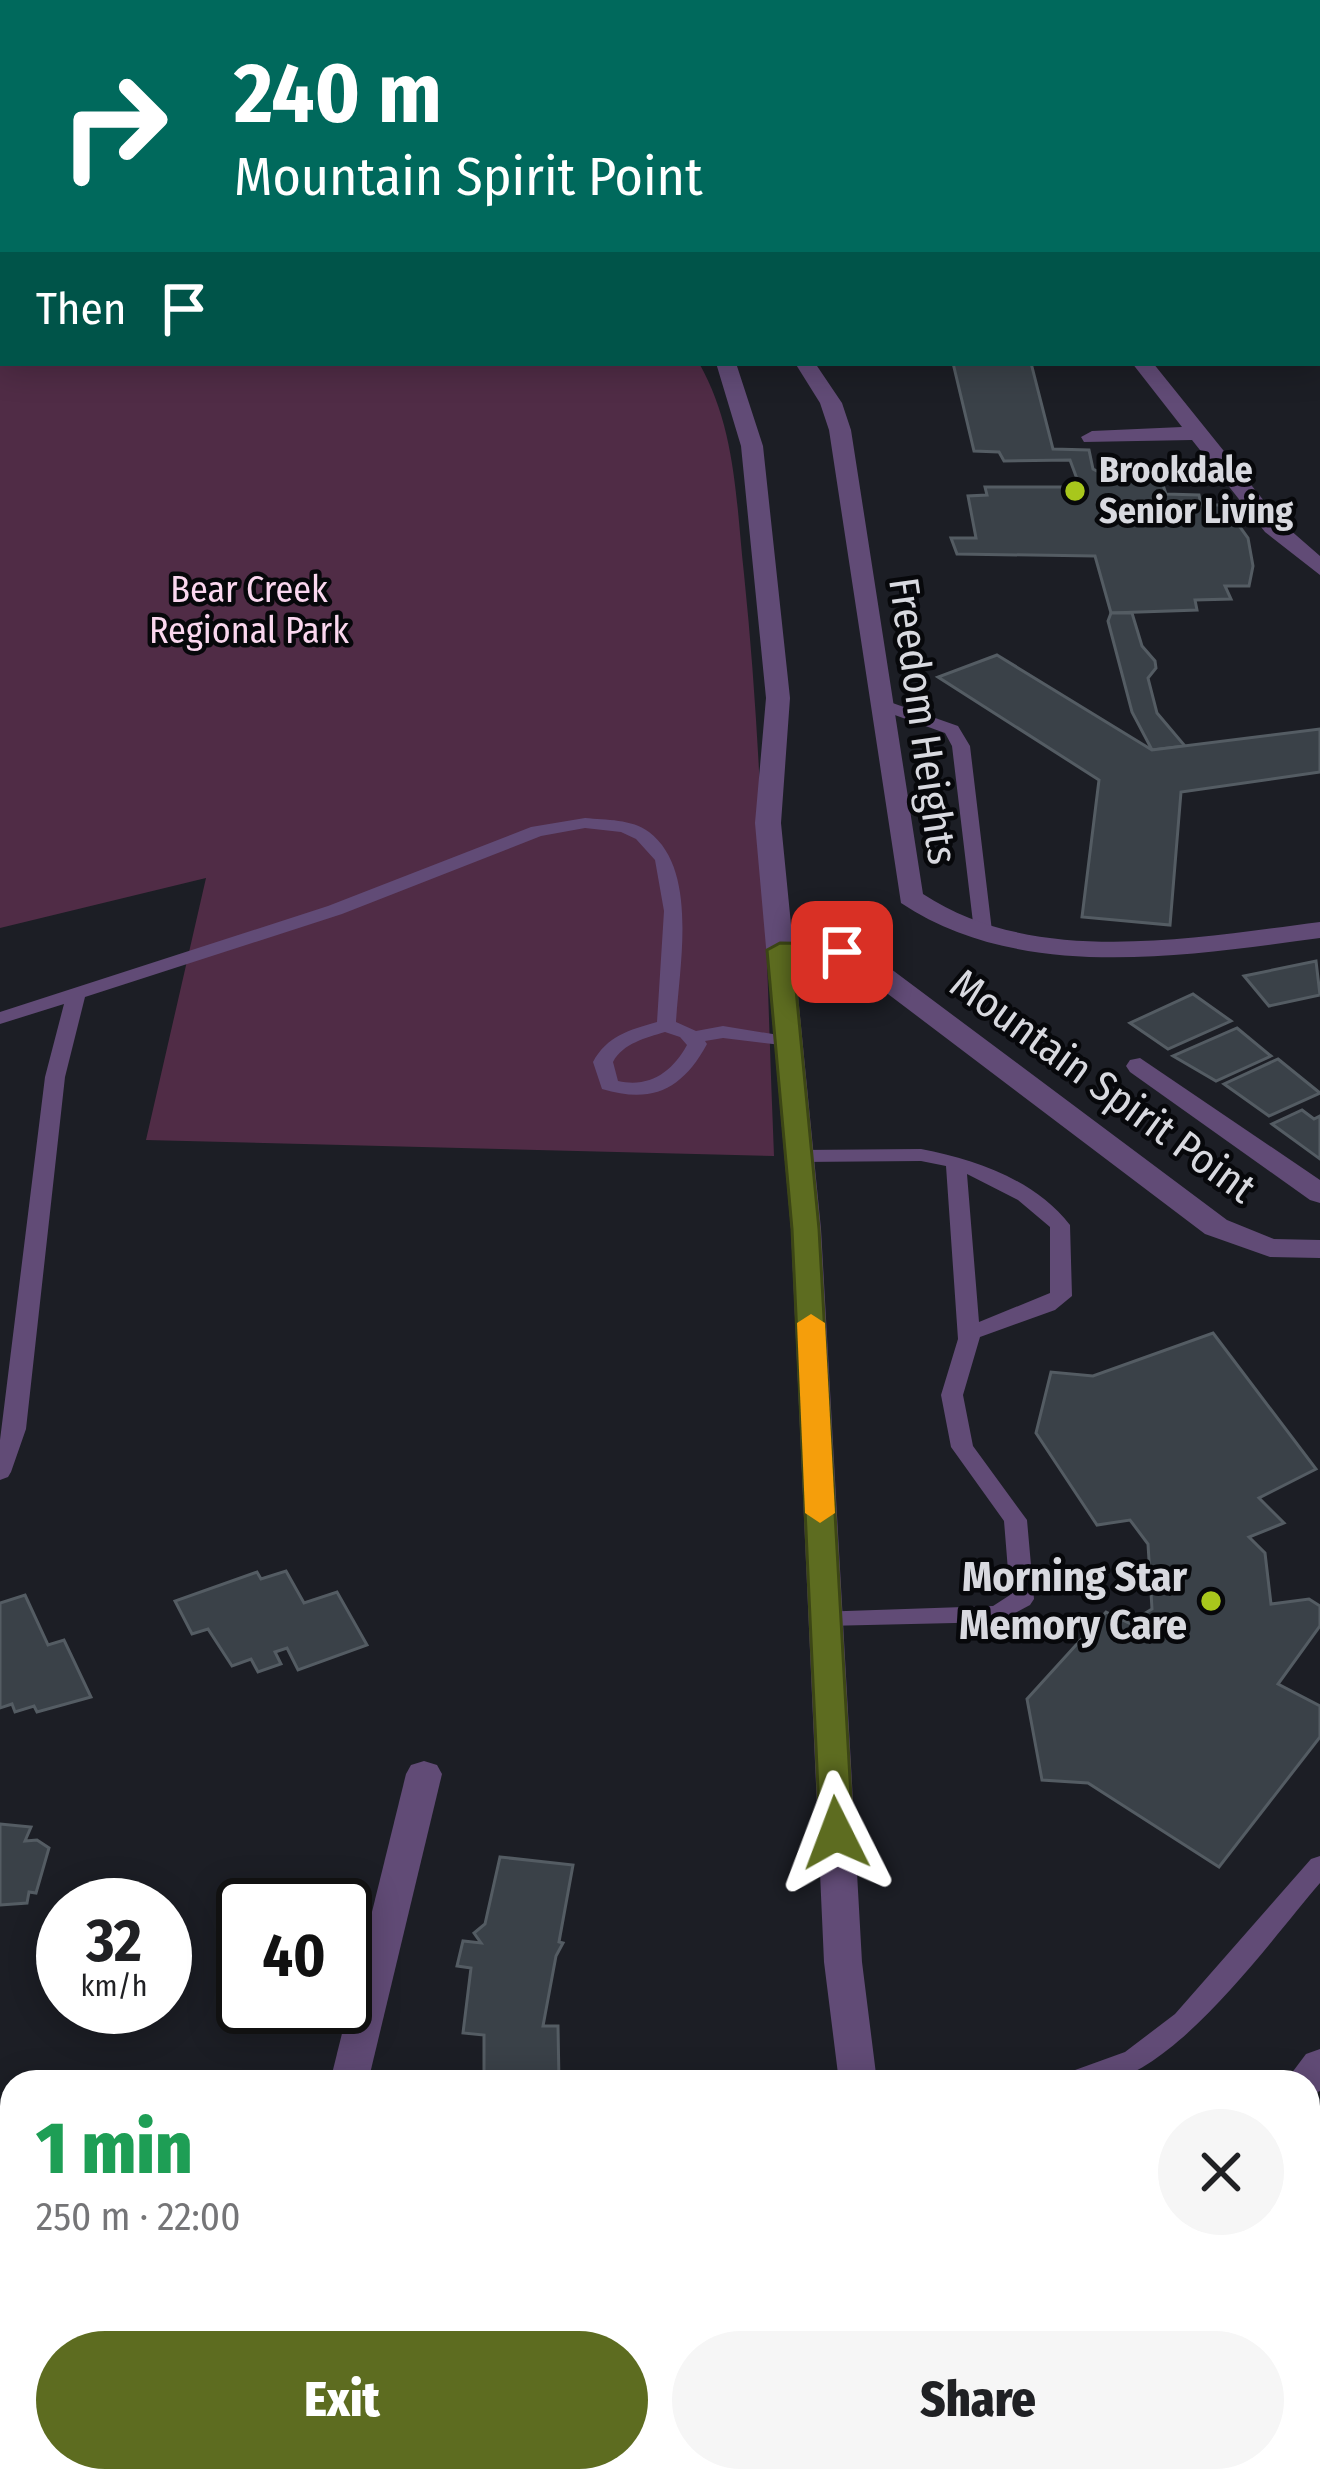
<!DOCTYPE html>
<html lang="en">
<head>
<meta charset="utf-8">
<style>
	:root { --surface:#fff; --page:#f6f6f6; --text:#202124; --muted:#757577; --accent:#5d6c20 }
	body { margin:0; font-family:"Fira Sans Condensed",sans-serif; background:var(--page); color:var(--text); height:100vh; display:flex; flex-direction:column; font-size:45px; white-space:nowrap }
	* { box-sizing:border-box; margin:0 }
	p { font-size:39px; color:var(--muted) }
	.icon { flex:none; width:66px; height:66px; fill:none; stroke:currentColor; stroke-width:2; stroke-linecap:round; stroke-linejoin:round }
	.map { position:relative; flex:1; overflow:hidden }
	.drawer { position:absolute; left:0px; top:2070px; width:1320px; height:423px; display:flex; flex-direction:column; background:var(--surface); border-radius:36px 36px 0 0; box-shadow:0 6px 30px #0003 }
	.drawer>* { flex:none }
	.top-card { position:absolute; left:0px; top:0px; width:1320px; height:366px; box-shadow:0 6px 30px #0003; background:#00695c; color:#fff; overflow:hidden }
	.speed { position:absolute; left:36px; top:1878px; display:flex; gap:24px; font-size:60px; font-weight:700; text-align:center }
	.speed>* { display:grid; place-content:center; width:156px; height:156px; border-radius:50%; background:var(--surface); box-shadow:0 6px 30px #0003; line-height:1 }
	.speed small { font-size:30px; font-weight:400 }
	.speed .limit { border:6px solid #111; border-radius:18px; background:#fff; color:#111 }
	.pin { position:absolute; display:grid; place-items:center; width:102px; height:102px; color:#fff; margin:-51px; border-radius:24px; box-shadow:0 6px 18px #0006 }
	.me { position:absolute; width:132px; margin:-66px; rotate:357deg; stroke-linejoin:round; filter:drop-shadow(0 0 9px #0008) }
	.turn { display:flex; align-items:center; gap:42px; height:252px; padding:0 36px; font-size:54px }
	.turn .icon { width:156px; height:156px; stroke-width:2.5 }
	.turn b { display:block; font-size:84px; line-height:102px }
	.then { display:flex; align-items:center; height:114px; padding:0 36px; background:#0003; gap:24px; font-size:45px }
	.round { display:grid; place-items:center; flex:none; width:126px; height:126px; border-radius:63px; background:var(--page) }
	.summary { display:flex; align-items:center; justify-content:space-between; height:204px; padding:0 36px }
	h1 { font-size:72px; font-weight:800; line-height:90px; color:#1e9e55 }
	.button { display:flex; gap:24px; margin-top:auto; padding:24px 36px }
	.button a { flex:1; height:138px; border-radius:72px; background:var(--accent); color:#fff; font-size:48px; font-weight:800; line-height:138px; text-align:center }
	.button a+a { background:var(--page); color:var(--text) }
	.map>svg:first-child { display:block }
</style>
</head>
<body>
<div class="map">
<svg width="1320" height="2491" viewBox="0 0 1320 2491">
	<rect width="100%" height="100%" fill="#1c1e25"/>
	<g fill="#502c46">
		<path d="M0 0 392 3H3V363H699C736 428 736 501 744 574 764 767 766 963 774 1156L146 1140 206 878 0 928Z"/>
		<path d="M851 2481H988L995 2491H827Z"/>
	</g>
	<g fill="#3a4148" stroke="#545c63" stroke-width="3">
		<path d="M953 363H1031L1053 449 1089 450 1093 469 1109 477 1162 482 1166 494 1199 495 1201 505H1220L1230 513 1248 538 1253 566 1249 586H1225L1231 599 1195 600 1197 610 1111 613 1095 556 957 554 951 538H976L968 496 987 495 985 487H1080L1070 460 1004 461 999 452 974 451Z"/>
		<path d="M1111 613H1132L1142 646 1155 661 1156 668 1148 678 1157 713 1185 746 1152 750 1132 712 1108 621Z"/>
		<path d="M997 655 1152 750 1320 729V772L1181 792 1170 925 1082 917 1099 780 938 677Z"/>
		<path d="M1316 961 1320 995 1269 1006 1244 976Z"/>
		<path d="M1193 994 1231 1021 1168 1049 1130 1023Z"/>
		<path d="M1237 1028 1271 1056 1216 1081 1173 1056Z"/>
		<path d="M1278 1059 1320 1093 1269 1116 1224 1084Z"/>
		<path d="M1302 1110 1314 1119 1320 1116V1159L1272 1124Z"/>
		<path d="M1213 1333 1316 1469 1259 1498 1284 1523 1249 1537 1265 1553 1271 1604 1309 1599 1320 1606V1626L1278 1684 1320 1706V1737L1219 1867 1088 1783 1042 1780 1027 1699 1106 1612 1129 1623 1152 1609 1148 1544 1130 1520 1097 1525 1036 1433 1051 1372 1093 1376Z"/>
		<path d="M286 1571 304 1603 337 1592 367 1645 298 1670 287 1648 275 1652 281 1664 258 1672 251 1659 232 1666 208 1629 192 1634 175 1601 257 1572 261 1579Z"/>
		<path d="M25 1595 48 1645 64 1640 91 1697 37 1712 34 1706 15 1712 12 1704 0 1708V1603Z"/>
		<path d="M0 1824 31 1827 25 1841 37 1840 49 1848 36 1893 29 1892 27 1903 0 1905Z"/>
		<path d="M500 1857 573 1865 559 1942 563 1943 556 1956 543 2026H558L559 2082H484V2035L463 2033 471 1968 457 1966 463 1941 481 1943 474 1933 485 1924Z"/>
		<path d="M12 2308V2420L0 2416V2357L9 2347 0 2332 5 2313Z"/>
	</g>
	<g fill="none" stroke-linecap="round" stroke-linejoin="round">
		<g fill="#614b76" fill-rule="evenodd">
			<path d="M884 700 958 726 970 746 992 931 990 935H976L974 931 952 746 945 733 878 709V701Z"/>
			<path d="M585 818C606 820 632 819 649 832 699 870 679 967 676 1022L696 1031 723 1026 791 1037 798 1039 801 1043 798 1047 723 1038 705 1041 707 1044C682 1090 652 1104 602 1089L593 1062C607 1036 629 1030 657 1022L664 911 655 860 636 839 621 832 585 828 541 836 342 914 85 997 65 1077 26 1429 11 1472 8 1477 0 1480V1440L45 1077 64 1004 0 1024V1012L328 906 531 827ZM665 1032 680 1037 687 1045C672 1072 650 1088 618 1081L613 1062C623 1043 646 1038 665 1032Z"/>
			<path d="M921 1149C976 1160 1034 1179 1070 1225L1072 1296 1055 1310 980 1337 963 1395 973 1446 1027 1520 1034 1599 1030 1605 998 1622 825 1626 817 1624 813 1618 817 1612 993 1606 1010 1595 1004 1521 951 1447 941 1395 958 1339 946 1166 921 1161 800 1162 790 1156 800 1150ZM967 1174 1018 1200 1050 1227V1293L979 1322Z"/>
			<path d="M1320 1856V1883C1270 1941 1181 2066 1107 2082 1092 2084 1075 2082 1060 2082L1064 2074 1125 2052 1175 2014 1311 1859Z"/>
		</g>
		<g fill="#614b76" fill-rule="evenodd">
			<path d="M572 0H589L591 3H574Z"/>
			<path d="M842 0H860L862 3H844Z"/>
			<path d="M1117 0H1136L1138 3H1119Z"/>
			<path d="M795 363H815L842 403 851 430 923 894C1035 968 1194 938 1320 922V938C1185 956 1021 983 901 903L829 430 820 403Z"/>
			<path d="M1132 363H1153L1281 522 1320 556V575L1265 532 1192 440 1084 442 1081 437 1092 431 1182 427Z"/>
			<path d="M827 940 867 951 1227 1220 1274 1239 1320 1240V1258L1270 1257 1205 1234 847 963C823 955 784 966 767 950L780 942Z"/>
			<path d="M1140 1058 1320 1180V1203L1310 1200 1130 1072 1126 1066 1130 1060Z"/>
			<path d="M424 1761 437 1765 442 1774 368 2082H330L406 1774 411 1765Z"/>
			<path d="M1320 2049V2091L1308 2096V2082H1285L1306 2054Z"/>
			<path d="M1308 2257 1320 2262V2309L1308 2304Z"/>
		</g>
		<g fill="#614b76" fill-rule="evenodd">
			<path d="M399 0H416L418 3H401Z"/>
			<path d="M716 363H736L763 446 790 698 781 823 821 1229 862 1962 877 2082H839L824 1962 791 1229 755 823 766 698 741 446Z"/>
			<path d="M1020 2481H1066L1071 2491H1025Z"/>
		</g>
	</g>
	<path fill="#5d6c20" stroke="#3c4615" stroke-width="3" d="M780 943 842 944 854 952 842 959 793 958 819 1229 853 1833 848 1842 836 1846 824 1842 820 1833 792 1229 767 950Z"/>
	<path fill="#f59e0b" d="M811 1314 825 1323 835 1513 820 1523 805 1513 797 1323Z"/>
	<g fill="#a8c71c" stroke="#07080b" stroke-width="4.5">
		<circle cx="1075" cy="491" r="12"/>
		<circle cx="1211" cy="1601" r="12"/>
	</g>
	<g text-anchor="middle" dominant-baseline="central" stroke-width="9" stroke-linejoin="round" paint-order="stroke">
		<g font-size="36" font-weight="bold" fill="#d8d9df" stroke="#07080b" text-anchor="start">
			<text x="1099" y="470">Brookdale<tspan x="1099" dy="41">Senior Living</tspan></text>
		</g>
		<g font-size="36" fill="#fbd7ef" stroke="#07080b">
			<text x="249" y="590">Bear Creek<tspan x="249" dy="41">Regional Park</tspan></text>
		</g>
		<g font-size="42" fill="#d8d9df" stroke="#07080b">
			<text transform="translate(923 721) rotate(82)">Freedom Heights</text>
			<text transform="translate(1103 1086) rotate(36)">Mountain Spirit Point</text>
		</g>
		<g font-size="42" font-weight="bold" fill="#d8d9df" stroke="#07080b" text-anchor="end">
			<text x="1187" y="1577">Morning Star<tspan x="1187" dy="48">Memory Care</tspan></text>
		</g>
	</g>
</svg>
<div class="speed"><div>32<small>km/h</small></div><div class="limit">40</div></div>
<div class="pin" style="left:842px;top:952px;background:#d93025"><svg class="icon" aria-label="arrive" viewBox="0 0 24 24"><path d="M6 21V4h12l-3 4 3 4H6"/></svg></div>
<svg class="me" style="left:836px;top:1833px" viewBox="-20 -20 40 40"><path d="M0-17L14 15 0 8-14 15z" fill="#5d6c20" stroke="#fff" stroke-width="4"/></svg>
<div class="top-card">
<div class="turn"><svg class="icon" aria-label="right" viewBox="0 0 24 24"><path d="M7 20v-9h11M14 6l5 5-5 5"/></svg><div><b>240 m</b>Mountain Spirit Point</div></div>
<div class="then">Then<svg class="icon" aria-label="arrive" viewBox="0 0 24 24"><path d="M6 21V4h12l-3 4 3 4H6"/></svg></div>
</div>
<section class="drawer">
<div class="summary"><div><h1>1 min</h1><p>250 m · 22:00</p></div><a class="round"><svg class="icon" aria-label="close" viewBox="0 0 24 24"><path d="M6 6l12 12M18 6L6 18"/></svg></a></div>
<div class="button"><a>Exit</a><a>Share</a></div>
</section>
</div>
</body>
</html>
